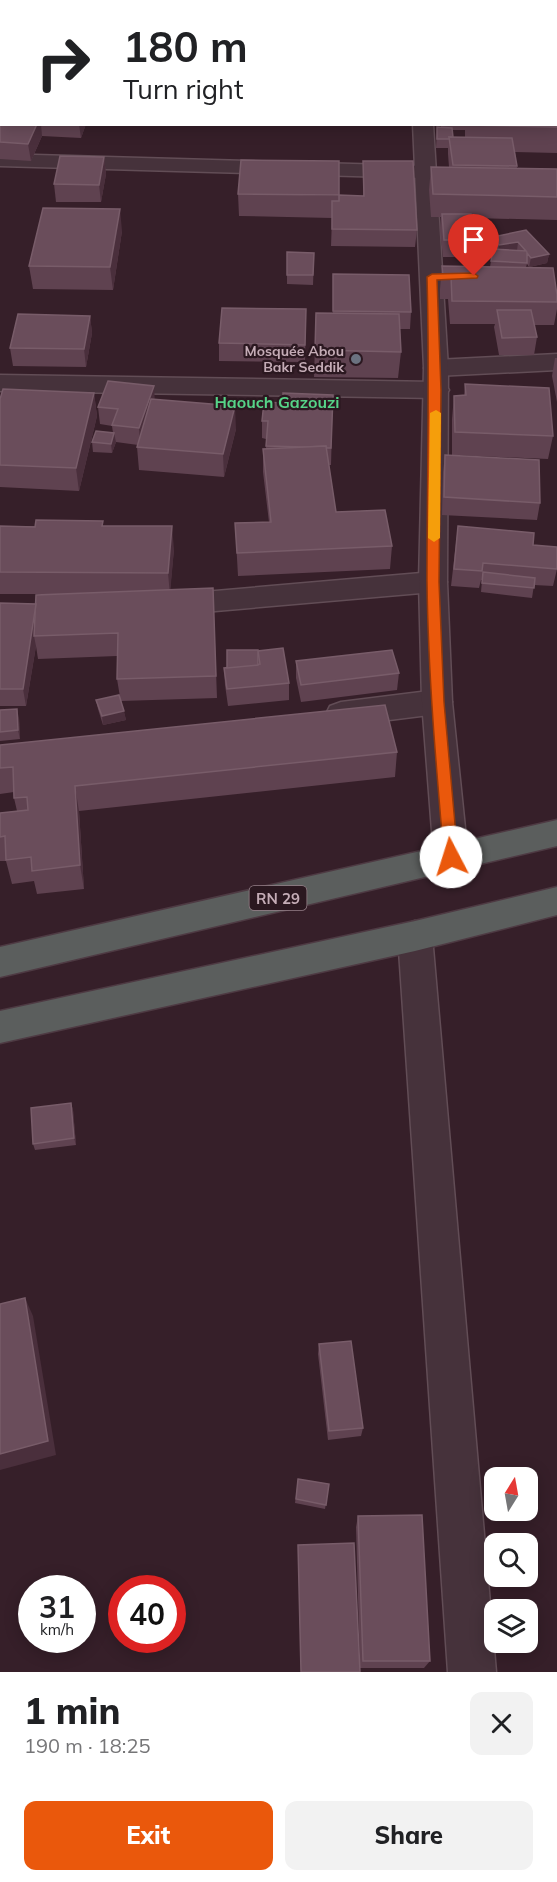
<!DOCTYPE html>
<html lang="en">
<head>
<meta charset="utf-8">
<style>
	:root { --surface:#fff; --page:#f2f2f2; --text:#202124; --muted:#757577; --accent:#ea580c }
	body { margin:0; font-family:Mulish,sans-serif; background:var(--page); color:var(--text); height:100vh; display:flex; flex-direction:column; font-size:22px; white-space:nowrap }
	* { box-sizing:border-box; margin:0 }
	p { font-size:20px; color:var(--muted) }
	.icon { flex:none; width:33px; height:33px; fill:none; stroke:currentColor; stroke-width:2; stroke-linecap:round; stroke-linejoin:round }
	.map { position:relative; height:1672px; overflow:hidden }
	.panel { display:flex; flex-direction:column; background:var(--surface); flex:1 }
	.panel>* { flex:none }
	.banner { position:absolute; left:0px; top:0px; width:558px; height:126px; box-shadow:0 3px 15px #0003; background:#fff; color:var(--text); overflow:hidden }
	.needle { width:39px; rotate:11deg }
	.buttons { position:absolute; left:484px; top:1467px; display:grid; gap:12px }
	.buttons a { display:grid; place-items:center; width:54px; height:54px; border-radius:12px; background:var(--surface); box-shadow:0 3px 15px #0003; font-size:30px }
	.speed { position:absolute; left:18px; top:1575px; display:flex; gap:12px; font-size:30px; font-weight:700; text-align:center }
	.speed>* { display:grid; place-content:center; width:78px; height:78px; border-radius:50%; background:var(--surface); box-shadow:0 3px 15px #0003; line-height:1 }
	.speed small { font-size:15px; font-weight:400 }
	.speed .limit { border:9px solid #d22; background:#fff; color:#111 }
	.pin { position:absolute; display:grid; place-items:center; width:51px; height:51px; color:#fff; margin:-62px -26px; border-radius:50% 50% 50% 0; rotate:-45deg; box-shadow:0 0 6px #0007 }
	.pin .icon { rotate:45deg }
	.me { position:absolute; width:66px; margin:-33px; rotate:355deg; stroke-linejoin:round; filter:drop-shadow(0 0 4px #0008) }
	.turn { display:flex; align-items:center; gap:21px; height:126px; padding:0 24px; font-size:27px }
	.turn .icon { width:78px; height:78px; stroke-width:2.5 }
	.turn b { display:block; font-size:42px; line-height:51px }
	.round { display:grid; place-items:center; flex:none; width:63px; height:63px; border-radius:12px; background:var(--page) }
	.head { display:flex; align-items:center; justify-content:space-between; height:102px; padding:0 24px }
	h1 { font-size:36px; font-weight:800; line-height:45px }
	.button { display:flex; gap:12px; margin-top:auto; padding:12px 24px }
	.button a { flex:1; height:69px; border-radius:12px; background:var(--accent); color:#fff; font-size:24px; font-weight:800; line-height:69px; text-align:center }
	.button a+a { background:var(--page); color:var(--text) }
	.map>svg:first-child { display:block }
</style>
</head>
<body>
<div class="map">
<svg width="557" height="1672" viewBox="0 0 557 1672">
	<rect width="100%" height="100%" fill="#361f29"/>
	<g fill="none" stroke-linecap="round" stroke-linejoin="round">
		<defs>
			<g id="minor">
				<path d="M0 154 425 166 433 167 436 172 433 177 425 178 0 166Z"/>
				<path d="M557 354V370L436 376 427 373 424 368 427 363 436 360Z"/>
				<path d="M0 375 436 382 445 384 449 390 445 396 436 398 0 391Z"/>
				<path d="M433 572 443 575 447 582 443 589 433 592 169 615 159 612 154 605 159 598 169 595Z"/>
				<path d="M437 690 448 694 452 702 448 710 437 714 341 726 330 722 326 714 330 706 341 702Z"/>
			</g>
			<g id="tertiary">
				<rect x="408" y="0" width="18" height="2"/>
				<path d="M413 124H433L448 368 447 582 452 702 468 857 463 867 451 871 439 867 434 857 422 702 419 582 424 368Z"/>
				<path d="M415 921 427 926 432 936 496 1672H448L398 936 403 926Z"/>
			</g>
			<g id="trunk">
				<path d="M557 820V846L0 977V947Z"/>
				<path d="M557 887V915L415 951 0 1043V1011L415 921Z"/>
			</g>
		</defs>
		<use href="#minor" stroke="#624d56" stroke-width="3"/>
		<use href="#tertiary" stroke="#624d56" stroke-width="3"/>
		<use href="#trunk" stroke="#4e3a43" stroke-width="3"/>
		<use href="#minor" fill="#46323b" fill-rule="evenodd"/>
		<use href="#tertiary" fill="#46323b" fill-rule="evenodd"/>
		<use href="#trunk" fill="#5b5e5d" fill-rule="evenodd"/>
	</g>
	<g fill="#5f4250" fill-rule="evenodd">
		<rect x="15" y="0" width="51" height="2"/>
		<rect x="92" y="0" width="106" height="2"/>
		<path d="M439 0H479V2L439 1Z"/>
		<path d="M0 47 2 51V97H0Z"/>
		<path d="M557 71V153L515 152 517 168 557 169V220L472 218 474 240 472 257H443L440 231 441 217H431L429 190 431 167H449L448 154V148H436L437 127H441V124H556ZM452 130H465V137H453Z"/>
		<path d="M0 112 2 124H86L81 138 42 136 31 161 0 159Z"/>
		<path d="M229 124H270V126Z"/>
		<path d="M104 157 106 174 101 202H56L54 184Z"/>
		<path d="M363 161 417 230 415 247 331 246 332 218 239 216 238 194 363 196Z"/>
		<path d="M526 230 549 254 547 263 529 267 527 264 526 267 557 295V309L554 325H534L537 337 534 355H499L494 327 495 324H450L448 299H440V289L442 266 490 267 493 249 491 246 493 237Z"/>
		<path d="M122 231 113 290 33 289 29 266Z"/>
		<path d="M287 252 314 253 313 285 287 284Z"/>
		<path d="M333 274 411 312 410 329H400L401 352 398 378 314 377 316 313H333Z"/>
		<path d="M306 309 305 362 219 361V343Z"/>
		<path d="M90 316 92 333 86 367 13 366 10 348Z"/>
		<path d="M555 358H557V402L552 376Z"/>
		<path d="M465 384 553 436 548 459 453 455 540 503 537 520 442 515 443 472 445 455H452V419L454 396H464Z"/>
		<path d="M94 393 97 416 79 491 0 487V399Z"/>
		<path d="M333 395 331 465H329L336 512 392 546 390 569 238 576 235 523 269 522 263 472V449H266V439L262 438V421L283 403Z"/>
		<path d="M155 399 236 429 224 477 139 470 137 447 138 445 116 442 112 453 93 452 92 442 113 433 112 426 100 424 98 407Z"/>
		<path d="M0 526H103L174 549 170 590 213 588 217 698 121 701 126 720 103 725 98 709 96 700 120 697 117 679V656L38 659 36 646 26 706H0V603L36 604 53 594H0Z"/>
		<path d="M458 526 533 545 557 569 553 586 534 585 532 598 481 592 482 580H481L479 588 451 586Z"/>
		<path d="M258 651 289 683V700L228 706 225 685 224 668 259 665Z"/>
		<path d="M296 661 399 673 397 690 301 702 296 678Z"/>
		<path d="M0 710 19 718 20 739 0 741Z"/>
		<path d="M0 745 397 752 395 777 79 811 84 889 37 894 34 881 12 884 6 861H0V813L17 811 14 798V792L0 794Z"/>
		<path d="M71 1103 73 1110 76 1145 35 1150 33 1144Z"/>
		<path d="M319 1344 363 1428 361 1436 328 1440 318 1354Z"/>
		<path d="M298 1479 329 1484 325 1509 295 1503Z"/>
		<path d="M358 1516 430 1661 424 1668H360L356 1527Z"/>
		<path d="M298 1545 360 1672H301Z"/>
	</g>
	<g fill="#4a2f3c">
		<path d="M37 124H41L42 136 31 161 28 144Z"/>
		<path d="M79 124H86L81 138Z"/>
		<path d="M104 157 106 174 101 202 99 185Z"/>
		<path d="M120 209 122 231 113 290 110 267Z"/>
		<path d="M518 242 517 251 498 255 499 245Z"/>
		<path d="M549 254 547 263 529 267 531 258Z"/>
		<path d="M90 316 92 333 86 367 84 349Z"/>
		<path d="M154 386 155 403 140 445 139 428Z"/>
		<path d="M94 393 97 416 79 491 76 468Z"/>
		<path d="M235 406 236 429 224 477 223 454Z"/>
		<path d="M114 433 116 442 112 453 111 444Z"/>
		<path d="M172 526 174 549 170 595 168 573Z"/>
		<path d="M36 604 34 636 36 646 26 706 23 689Z"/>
		<path d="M17 709 19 718 20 739 18 730Z"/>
		<path d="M124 711 126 720 103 725 102 716Z"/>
		<path d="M75 786 79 811 84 889 80 865Z"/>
		<path d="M71 1103 73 1110 76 1145 74 1138Z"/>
		<path d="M25 1298 33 1316 56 1455 0 1470V1454Z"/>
	</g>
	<g fill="#6a4d5b" stroke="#785c69" stroke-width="1.5">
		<path d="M92 0H180L179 2H92Z"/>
		<rect x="224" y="0" width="171" height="2"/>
		<path d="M507 0H557V28L556 2H507Z"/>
		<path d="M0 51H2V81L0 80Z"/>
		<path d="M556 71 557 127 467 125 556 124Z"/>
		<path d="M2 109V124H37L28 144 0 142V112Z"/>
		<path d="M437 127 452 128 453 137H449L450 139H437Z"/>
		<path d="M449 137 512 138 517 166 453 165Z"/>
		<path d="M60 156 104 157 99 185 54 184Z"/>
		<path d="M241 160 339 161V195L238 194Z"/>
		<path d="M363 161H413L417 230 332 229V201H339V195L364 196Z"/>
		<path d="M431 167 557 169V197L433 194Z"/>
		<path d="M43 208 120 209 110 267 29 266Z"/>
		<path d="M442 214H471L474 240H444Z"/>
		<path d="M526 230 549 254 531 258 527 253V263L491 261 493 249 526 251 518 242 499 245 493 237Z"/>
		<path d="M287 252 314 253 313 275H287Z"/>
		<path d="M442 266 553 268 557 295V302L452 301 451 276H443Z"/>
		<path d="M333 274 409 275 411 312 333 311Z"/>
		<path d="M222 308 306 309 305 345 219 343Z"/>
		<path d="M497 310H531L537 337 502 338Z"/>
		<path d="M316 313 399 314 401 352 315 350Z"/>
		<path d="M18 314 90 316 84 349 10 348Z"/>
		<path d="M108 381 154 386 139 428 112 425 118 409 98 407Z"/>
		<path d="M465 384 549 388 553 436 455 432 454 396 466 395Z"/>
		<path d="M3 389 94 393 76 468 0 465V399Z"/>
		<path d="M283 393 333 395 331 448H327L326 446 304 447 266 446 268 421H262L264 402 283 403Z"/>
		<path d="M151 399 235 406 223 454 137 447Z"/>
		<path d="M96 431 114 433 111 444 92 442Z"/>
		<path d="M326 446 336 512 385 510 392 546 237 553 235 523 271 522 263 449Z"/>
		<path d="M445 455 539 460 540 503 444 497Z"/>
		<path d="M36 520 103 521 102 526H172L168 573 0 572V526L35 527Z"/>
		<path d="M458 526 534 533 533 545 557 547V569L483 563 482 571 454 569Z"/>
		<path d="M483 572 535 578 534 588 482 583Z"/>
		<path d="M213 588 216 676 117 679 118 633 34 636 36 595Z"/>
		<path d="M0 603 36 604 23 689H0Z"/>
		<path d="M283 648 289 683 227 689 224 668 260 664 258 651Z"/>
		<path d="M227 650H258V665L227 668Z"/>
		<path d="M392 650 399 673 301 685 296 661Z"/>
		<path d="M119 695 124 711 102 716 96 700Z"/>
		<path d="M385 705 397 752 75 786 80 865 32 871 31 857 6 860 5 836 0 837V813L28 810 27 797 14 798 13 767 0 768V745Z"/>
		<path d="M17 709 18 730 0 732V710Z"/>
		<path d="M71 1103 74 1138 33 1144 31 1108Z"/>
		<path d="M25 1298 48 1441 0 1454V1304Z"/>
		<path d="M351 1341 363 1428 329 1431 319 1344Z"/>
		<path d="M298 1479 329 1484 326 1505 296 1499Z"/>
		<path d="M422 1515 430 1661H363L358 1516Z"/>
		<path d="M354 1543 360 1672H301L298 1545Z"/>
	</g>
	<path fill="#ea580c" stroke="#983908" stroke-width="1.5" d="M474 273 478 276 477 278 437 280 441 390 439 582 444 702 458 857 451 863 444 857C436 765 428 673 427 581 427 479 430 378 427 277L432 274Z"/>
	<path fill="#f59e0b" d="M436 410 441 413 440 538 434 542 428 538 430 413Z"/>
	<circle fill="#6b7280" stroke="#2b1820" stroke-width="2" cx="356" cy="359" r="6"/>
	<g text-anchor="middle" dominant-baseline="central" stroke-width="4.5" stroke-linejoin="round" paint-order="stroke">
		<g font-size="14" font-weight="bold" fill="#c4acb6" stroke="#2b1820" text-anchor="end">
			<text x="344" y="351">Mosquée Abou<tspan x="344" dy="16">Bakr Seddik</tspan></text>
		</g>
		<rect fill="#2b1820" stroke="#968089" stroke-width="1.5" x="249.5" y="886" width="57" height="24" rx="4.5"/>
		<g font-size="15" font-weight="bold" fill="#c4acb6">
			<text x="278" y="898">RN 29</text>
		</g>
		<g font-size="16" font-weight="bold" fill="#56d488" stroke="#2b1820">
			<text x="277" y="402">Haouch Gazouzi</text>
		</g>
	</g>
</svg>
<div class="buttons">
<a><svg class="needle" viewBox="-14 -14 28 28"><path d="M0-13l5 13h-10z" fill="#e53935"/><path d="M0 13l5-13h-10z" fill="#757577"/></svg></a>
<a><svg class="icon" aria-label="search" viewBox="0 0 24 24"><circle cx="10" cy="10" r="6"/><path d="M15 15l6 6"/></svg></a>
<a><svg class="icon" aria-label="layers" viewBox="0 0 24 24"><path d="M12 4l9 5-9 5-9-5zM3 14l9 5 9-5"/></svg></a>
</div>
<div class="speed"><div>31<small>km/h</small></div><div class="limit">40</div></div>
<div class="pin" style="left:474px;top:276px;background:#d93025"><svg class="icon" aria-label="arrive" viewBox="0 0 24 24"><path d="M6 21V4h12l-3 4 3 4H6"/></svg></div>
<svg class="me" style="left:451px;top:857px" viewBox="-20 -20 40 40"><circle r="19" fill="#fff"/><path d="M0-13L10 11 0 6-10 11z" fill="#ea580c"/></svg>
<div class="banner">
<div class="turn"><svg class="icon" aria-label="right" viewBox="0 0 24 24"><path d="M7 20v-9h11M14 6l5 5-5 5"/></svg><div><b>180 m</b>Turn right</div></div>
</div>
</div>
<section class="panel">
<div class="head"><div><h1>1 min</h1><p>190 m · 18:25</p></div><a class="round"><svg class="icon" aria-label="close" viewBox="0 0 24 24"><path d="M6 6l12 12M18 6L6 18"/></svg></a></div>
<div class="button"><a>Exit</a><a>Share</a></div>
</section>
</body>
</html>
